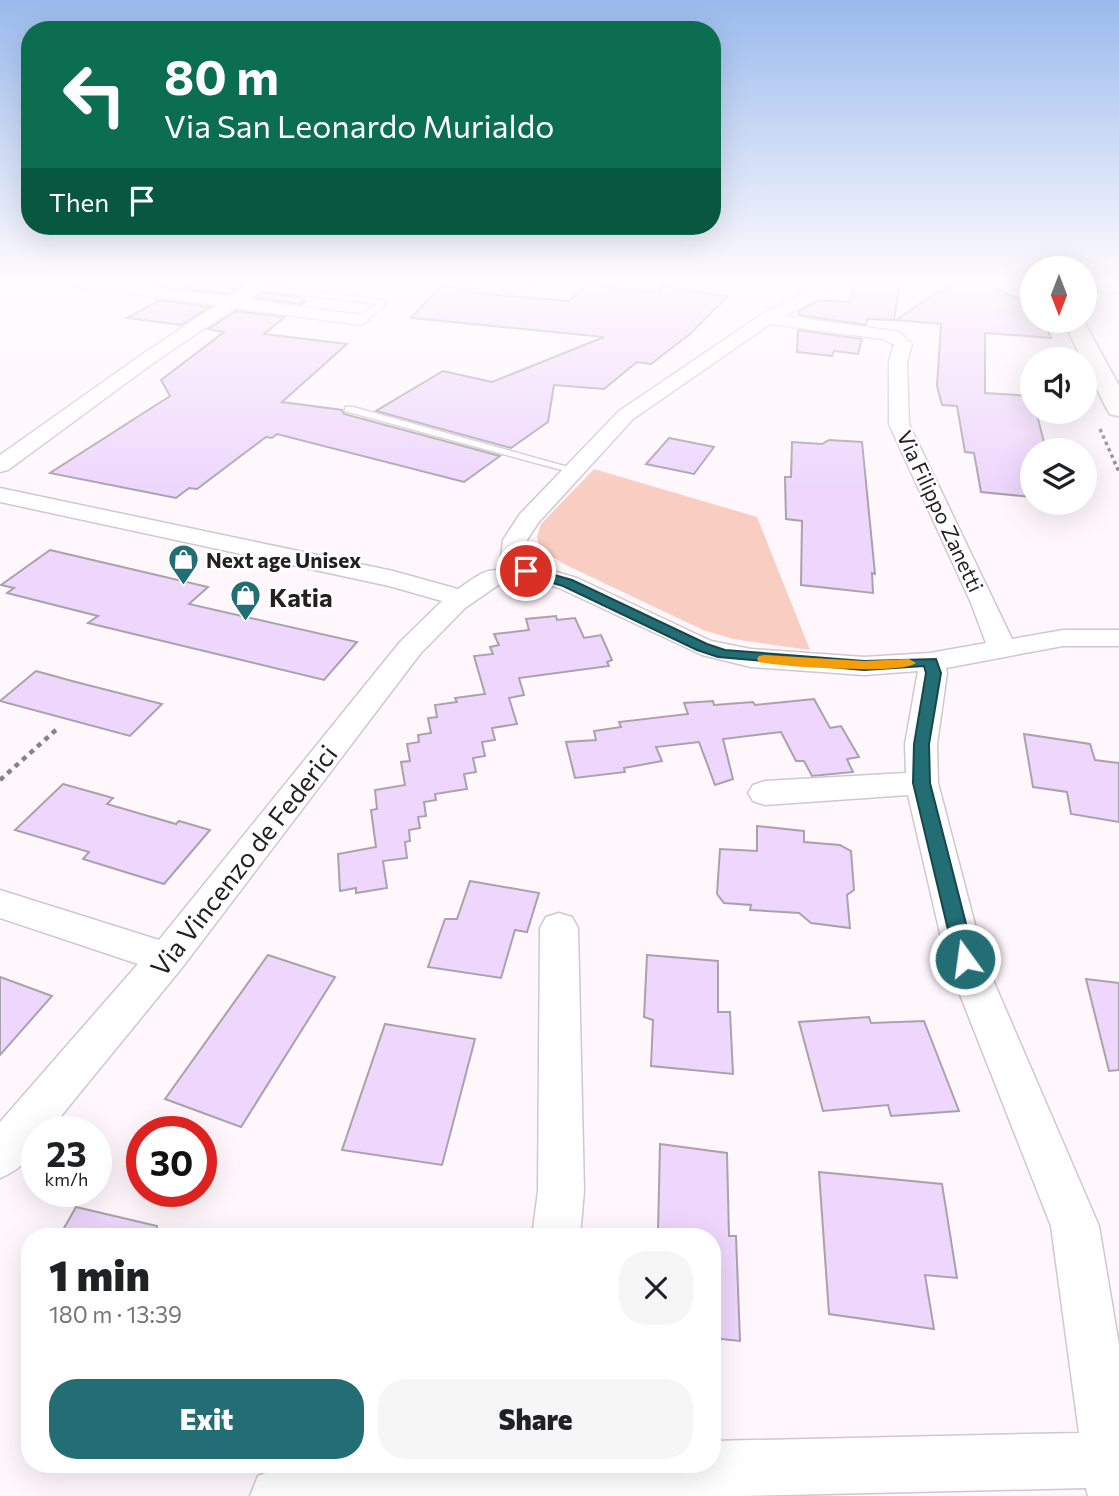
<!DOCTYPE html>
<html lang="en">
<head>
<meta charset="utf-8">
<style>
	:root { --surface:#fff; --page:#f6f6f6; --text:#202124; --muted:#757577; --accent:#236d75 }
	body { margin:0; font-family:Commissioner,sans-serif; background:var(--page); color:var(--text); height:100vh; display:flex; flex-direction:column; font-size:26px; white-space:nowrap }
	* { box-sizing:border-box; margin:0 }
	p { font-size:23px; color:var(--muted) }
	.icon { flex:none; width:38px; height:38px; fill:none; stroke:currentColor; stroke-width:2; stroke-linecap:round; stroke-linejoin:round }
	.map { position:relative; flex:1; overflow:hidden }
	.drawer { position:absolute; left:21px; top:1228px; width:700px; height:245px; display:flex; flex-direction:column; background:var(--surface); border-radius:28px; box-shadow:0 7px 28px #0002 }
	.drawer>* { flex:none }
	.guide { position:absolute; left:21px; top:21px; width:700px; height:214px; border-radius:28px; box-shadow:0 7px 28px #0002; background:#0b6e4f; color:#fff; overflow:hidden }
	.needle { width:46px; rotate:180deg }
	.tools { position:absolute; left:1020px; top:256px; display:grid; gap:14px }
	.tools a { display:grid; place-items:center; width:77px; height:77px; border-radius:50%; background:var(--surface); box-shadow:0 7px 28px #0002; font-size:35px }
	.speed { position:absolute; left:21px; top:1116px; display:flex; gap:14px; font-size:35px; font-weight:700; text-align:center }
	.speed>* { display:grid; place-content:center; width:91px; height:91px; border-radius:50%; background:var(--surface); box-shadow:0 7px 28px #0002; line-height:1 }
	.speed small { font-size:18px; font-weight:400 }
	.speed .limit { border:10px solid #d22; background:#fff; color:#111 }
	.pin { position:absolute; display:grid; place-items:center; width:60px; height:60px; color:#fff; margin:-30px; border:4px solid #fff; border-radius:50%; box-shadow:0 2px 7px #0007 }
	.me { position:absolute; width:77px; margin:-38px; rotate:346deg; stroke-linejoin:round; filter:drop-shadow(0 0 5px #0008) }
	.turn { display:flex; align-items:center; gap:24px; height:147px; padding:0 28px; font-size:32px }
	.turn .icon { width:91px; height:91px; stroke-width:2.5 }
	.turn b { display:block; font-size:49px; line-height:60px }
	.then { display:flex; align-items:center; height:66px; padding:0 28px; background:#0003; gap:14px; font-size:26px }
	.round { display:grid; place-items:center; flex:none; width:74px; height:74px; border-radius:28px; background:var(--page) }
	.head { display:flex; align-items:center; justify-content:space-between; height:119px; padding:0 28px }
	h1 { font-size:42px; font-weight:800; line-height:52px }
	.primary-button { display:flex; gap:14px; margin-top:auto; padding:14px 28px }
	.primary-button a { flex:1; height:80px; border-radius:28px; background:var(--accent); color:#fff; font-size:28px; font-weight:800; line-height:80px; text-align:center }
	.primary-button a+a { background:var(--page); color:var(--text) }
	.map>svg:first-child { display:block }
</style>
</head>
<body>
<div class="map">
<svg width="1119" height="1496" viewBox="0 0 1119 1496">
	<rect width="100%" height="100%" fill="#fff7fc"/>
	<path fill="#f9cdc2" d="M594 469 757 517 810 650 733 639 703 630 566 565 540 549 537 537 541 524Z"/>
	<g fill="#eed6fc" stroke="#a8a3ab" stroke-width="2">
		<path d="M196 281H249L228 294 183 288Z"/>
		<path d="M855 281H900L894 320 867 319 866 325 799 315V311L820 300 849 302Z"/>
		<path d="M954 281H979L1032 305V320H1043L1051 338 985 333V393L1032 396V411H1036L1046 450H1032V497L981 492 974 453 965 452 957 406 942 405 937 386 941 324 896 320Z"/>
		<path d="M587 284 658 292 662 285 727 297 690 334 651 364 637 362 604 389 554 385 548 422 511 448 376 411 443 371 492 382 604 337 411 318 441 286 479 289 476 293 569 301Z"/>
		<path d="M262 292 301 297 305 302 301 304 255 298Z"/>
		<path d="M160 300 210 307 181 325 127 318Z"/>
		<path d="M236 311 285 317 264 334 347 344 282 402 342 410 344 414 500 456 464 482 277 434 272 438 266 437 197 489 189 488 176 498 50 473 170 396 161 380 224 332 208 329Z"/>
		<path d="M798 330 862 339 858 354 834 351 832 356 797 352Z"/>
		<path d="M669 438 714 447 694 474 646 464Z"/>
		<path d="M829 440 862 442 875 574 872 573 873 593 801 585 802 521 786 519 785 477H791L792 442 822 444Z"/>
		<path d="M50 550 208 587 189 604 357 642 324 680 88 623 98 616 7 593 14 588 1 585Z"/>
		<path d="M556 616 557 620 575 618 584 638 601 635 612 660 607 662 609 666 519 678 524 695 509 698 517 724 492 728 495 740 482 742 485 756 473 758 476 772 464 774 467 789 435 794 436 800 424 802 426 816 418 817 420 828 409 830 410 841 405 842 407 858 383 861 387 888 356 893V888L340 891 338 854 376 847 371 810 377 809 375 790 405 785 401 762 410 761 407 744 419 742 418 735 431 733 428 718 437 717 435 705 457 702 455 698 485 694 474 656 493 654 490 647 499 645 494 634 529 630 526 619Z"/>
		<path d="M36 671 72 681 162 704 130 736 0 701Z"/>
		<path d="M814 699 830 728 841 726 859 757 847 759 853 772 812 776 804 761H796L781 732 723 739 733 779 715 785 699 742 656 747 662 761 624 768 625 772 575 778 566 742 596 740 594 731 621 727 619 722 688 714 684 703 713 701 714 705 753 702 755 705Z"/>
		<path d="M1024 734 1090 744 1095 760 1119 763V822L1071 814 1067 792 1033 787Z"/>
		<path d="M63 784 113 798 107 804 176 824 179 821 210 830 164 884 83 859 89 852 15 830Z"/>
		<path d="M757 826 804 831V842L840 845 851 851 854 890 847 895 850 928 811 923 799 913 750 910 751 905 724 903 717 894 720 849 757 851Z"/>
		<path d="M470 881 539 893 527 932 515 930 501 978 428 967 445 919H457Z"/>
		<path d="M268 955 335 977 241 1127 165 1099Z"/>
		<path d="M647 955 718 961V1012H730L733 1074 651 1066 653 1020 644 1017Z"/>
		<path d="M0 977 52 996 0 1055Z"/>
		<path d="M1086 979 1119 983V1070L1109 1071Z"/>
		<path d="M869 1017 871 1023 924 1021 959 1111 891 1116 888 1105 823 1111 799 1022Z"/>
		<path d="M385 1024 475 1039 442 1165 342 1150Z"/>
		<path d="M660 1144 727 1153 729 1236H736L740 1341 712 1338V1237H665V1232H658Z"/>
		<path d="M819 1172 942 1184 957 1278 925 1275 934 1329 829 1314Z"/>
		<path d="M76 1207 157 1226 156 1237H59Z"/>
	</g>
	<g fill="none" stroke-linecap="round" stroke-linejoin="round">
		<defs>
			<g id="service">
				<path d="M539 281 510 293 503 291 517 282Z"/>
				<path d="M254 285 382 300 386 302 383 308 361 323 357 320 358 318 377 304 257 289Z"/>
				<path d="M345 407H353L579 470 569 472 345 411Z"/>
			</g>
			<g id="minor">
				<path d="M65 281H110L229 297 254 281H273L248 300 361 315 369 320 361 325 235 308 156 361 8 470 0 472V455L144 353 217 305 73 286Z"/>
				<path d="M815 281H831L827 293 785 316 893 331 899 332 912 344 907 361 909 424 1012 639 1063 630H1119V646H1063L946 668 947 673 937 744 938 783 984 959 1099 1226 1119 1345V1496H1088L1086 1488 742 1496H250L258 1476 278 1468 326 1465H712V1441L1079 1433 1051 1226 946 959 908 795 765 805 753 801 748 793 753 785 765 781 906 773 905 744 918 671 864 675 751 667 702 655 559 588 517 576 513 571 517 566 526 563 577 578 711 641 751 649 864 657 930 653 986 643 971 603 889 424V361L894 345 883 339 770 324 633 419 538 523 527 540V558L523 563 514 566 505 563 501 558 503 540 520 514 619 411 761 315 814 288Z"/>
				<path d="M1085 281 1119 282V292L1085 291Z"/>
				<path d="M0 488 393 571 458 589C473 579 486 566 504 571L508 576 504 581 465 608 420 654 181 969 48 1132H37C37 1155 20 1170 0 1178V1122L138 964 0 918V890L159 940 400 642 442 601 389 586 0 502Z"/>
				<path d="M559 913 572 917 578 928 584 1191 580 1237H532L538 1191 540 928 546 917Z"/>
			</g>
			<path id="secondary" d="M1063 320H1083L1119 386V416L1110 414 1107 409 1085 365V359H1082Z"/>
		</defs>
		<use href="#service" stroke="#d1c7cd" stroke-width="3"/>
		<use href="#minor" stroke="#d1c7cd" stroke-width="3"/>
		<use href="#secondary" stroke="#d1c7cd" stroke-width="4"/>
		<path stroke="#888285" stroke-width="2.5" stroke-dasharray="2.5 2.5" stroke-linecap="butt" d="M1011 281 1032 287"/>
		<path stroke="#888285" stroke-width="3.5" stroke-dasharray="3.5 3.5" stroke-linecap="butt" d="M1100 429 1119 472"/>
		<path stroke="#888285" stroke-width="4.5" stroke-dasharray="5 5" stroke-linecap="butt" d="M0 780 57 729"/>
		<use href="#service" fill="#fff" fill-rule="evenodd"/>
		<use href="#minor" fill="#fff" fill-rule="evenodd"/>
		<use href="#secondary" fill="#fff" fill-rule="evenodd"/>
	</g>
	<linearGradient id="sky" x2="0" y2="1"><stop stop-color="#99baed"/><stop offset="0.57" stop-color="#fffbfe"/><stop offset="1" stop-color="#fffbfe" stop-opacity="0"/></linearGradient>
	<rect width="1119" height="491" fill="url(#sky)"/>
	<path fill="#236d75" stroke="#17474c" stroke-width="2" d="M526 567 572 580 707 644 725 650 864 661 936 659 941 673 929 744 930 783 975 959 972 965 965 967 958 965 955 959 913 783 914 744 926 673 924 666 864 670 718 657 697 650 563 586 522 574 520 571Z"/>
	<path fill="#f59e0b" d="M764 655 864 661 909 659 916 663C903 675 780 667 759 662L757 659 759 656Z"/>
	<defs>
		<symbol id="shop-pin" viewBox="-11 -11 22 30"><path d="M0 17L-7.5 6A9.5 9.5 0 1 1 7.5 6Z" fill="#236d75" stroke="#fff"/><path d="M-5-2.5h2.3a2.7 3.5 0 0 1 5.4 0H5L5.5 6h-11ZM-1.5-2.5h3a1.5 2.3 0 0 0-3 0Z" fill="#fff"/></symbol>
	</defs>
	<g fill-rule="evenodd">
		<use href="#shop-pin" x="166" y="542" width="35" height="47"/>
		<use href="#shop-pin" x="228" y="578" width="35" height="47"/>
	</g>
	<g text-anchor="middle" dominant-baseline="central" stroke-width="5" stroke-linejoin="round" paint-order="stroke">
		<g font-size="21" fill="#242022" stroke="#fff">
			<text transform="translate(941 511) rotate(65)">Via Filippo Zanetti</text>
		</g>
		<g font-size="21" font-weight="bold" fill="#242022" stroke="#fff" text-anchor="start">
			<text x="206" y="559">Next age Unisex</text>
		</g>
		<g font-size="26" font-weight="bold" fill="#242022" stroke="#fff" text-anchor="start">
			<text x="269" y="596">Katia</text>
		</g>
		<g font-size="26" fill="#242022" stroke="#fff">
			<text transform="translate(243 860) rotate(-52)">Via Vincenzo de Federici</text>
		</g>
	</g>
</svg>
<div class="tools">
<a><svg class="needle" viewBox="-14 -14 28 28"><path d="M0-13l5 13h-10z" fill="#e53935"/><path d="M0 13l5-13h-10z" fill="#757577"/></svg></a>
<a><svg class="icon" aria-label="sound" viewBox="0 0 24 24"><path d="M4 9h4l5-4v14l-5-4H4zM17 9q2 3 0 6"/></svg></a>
<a><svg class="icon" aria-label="layers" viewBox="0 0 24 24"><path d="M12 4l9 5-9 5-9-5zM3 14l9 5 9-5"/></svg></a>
</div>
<div class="speed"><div>23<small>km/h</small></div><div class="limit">30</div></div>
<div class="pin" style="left:526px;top:571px;background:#d93025"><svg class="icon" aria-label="arrive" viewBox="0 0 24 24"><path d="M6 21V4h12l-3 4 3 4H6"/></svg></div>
<svg class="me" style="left:965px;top:959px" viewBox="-20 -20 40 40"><circle r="17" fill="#236d75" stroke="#fff" stroke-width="3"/><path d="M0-11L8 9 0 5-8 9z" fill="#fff"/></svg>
<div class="guide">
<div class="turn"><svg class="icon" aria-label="left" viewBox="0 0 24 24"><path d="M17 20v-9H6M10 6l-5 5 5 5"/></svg><div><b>80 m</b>Via San Leonardo Murialdo</div></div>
<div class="then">Then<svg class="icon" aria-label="arrive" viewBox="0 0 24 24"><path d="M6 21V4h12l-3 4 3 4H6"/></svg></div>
</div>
<section class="drawer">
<div class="head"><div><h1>1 min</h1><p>180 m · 13:39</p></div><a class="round"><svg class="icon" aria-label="close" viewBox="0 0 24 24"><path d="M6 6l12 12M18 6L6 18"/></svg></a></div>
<div class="primary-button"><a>Exit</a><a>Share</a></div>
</section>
</div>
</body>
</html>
